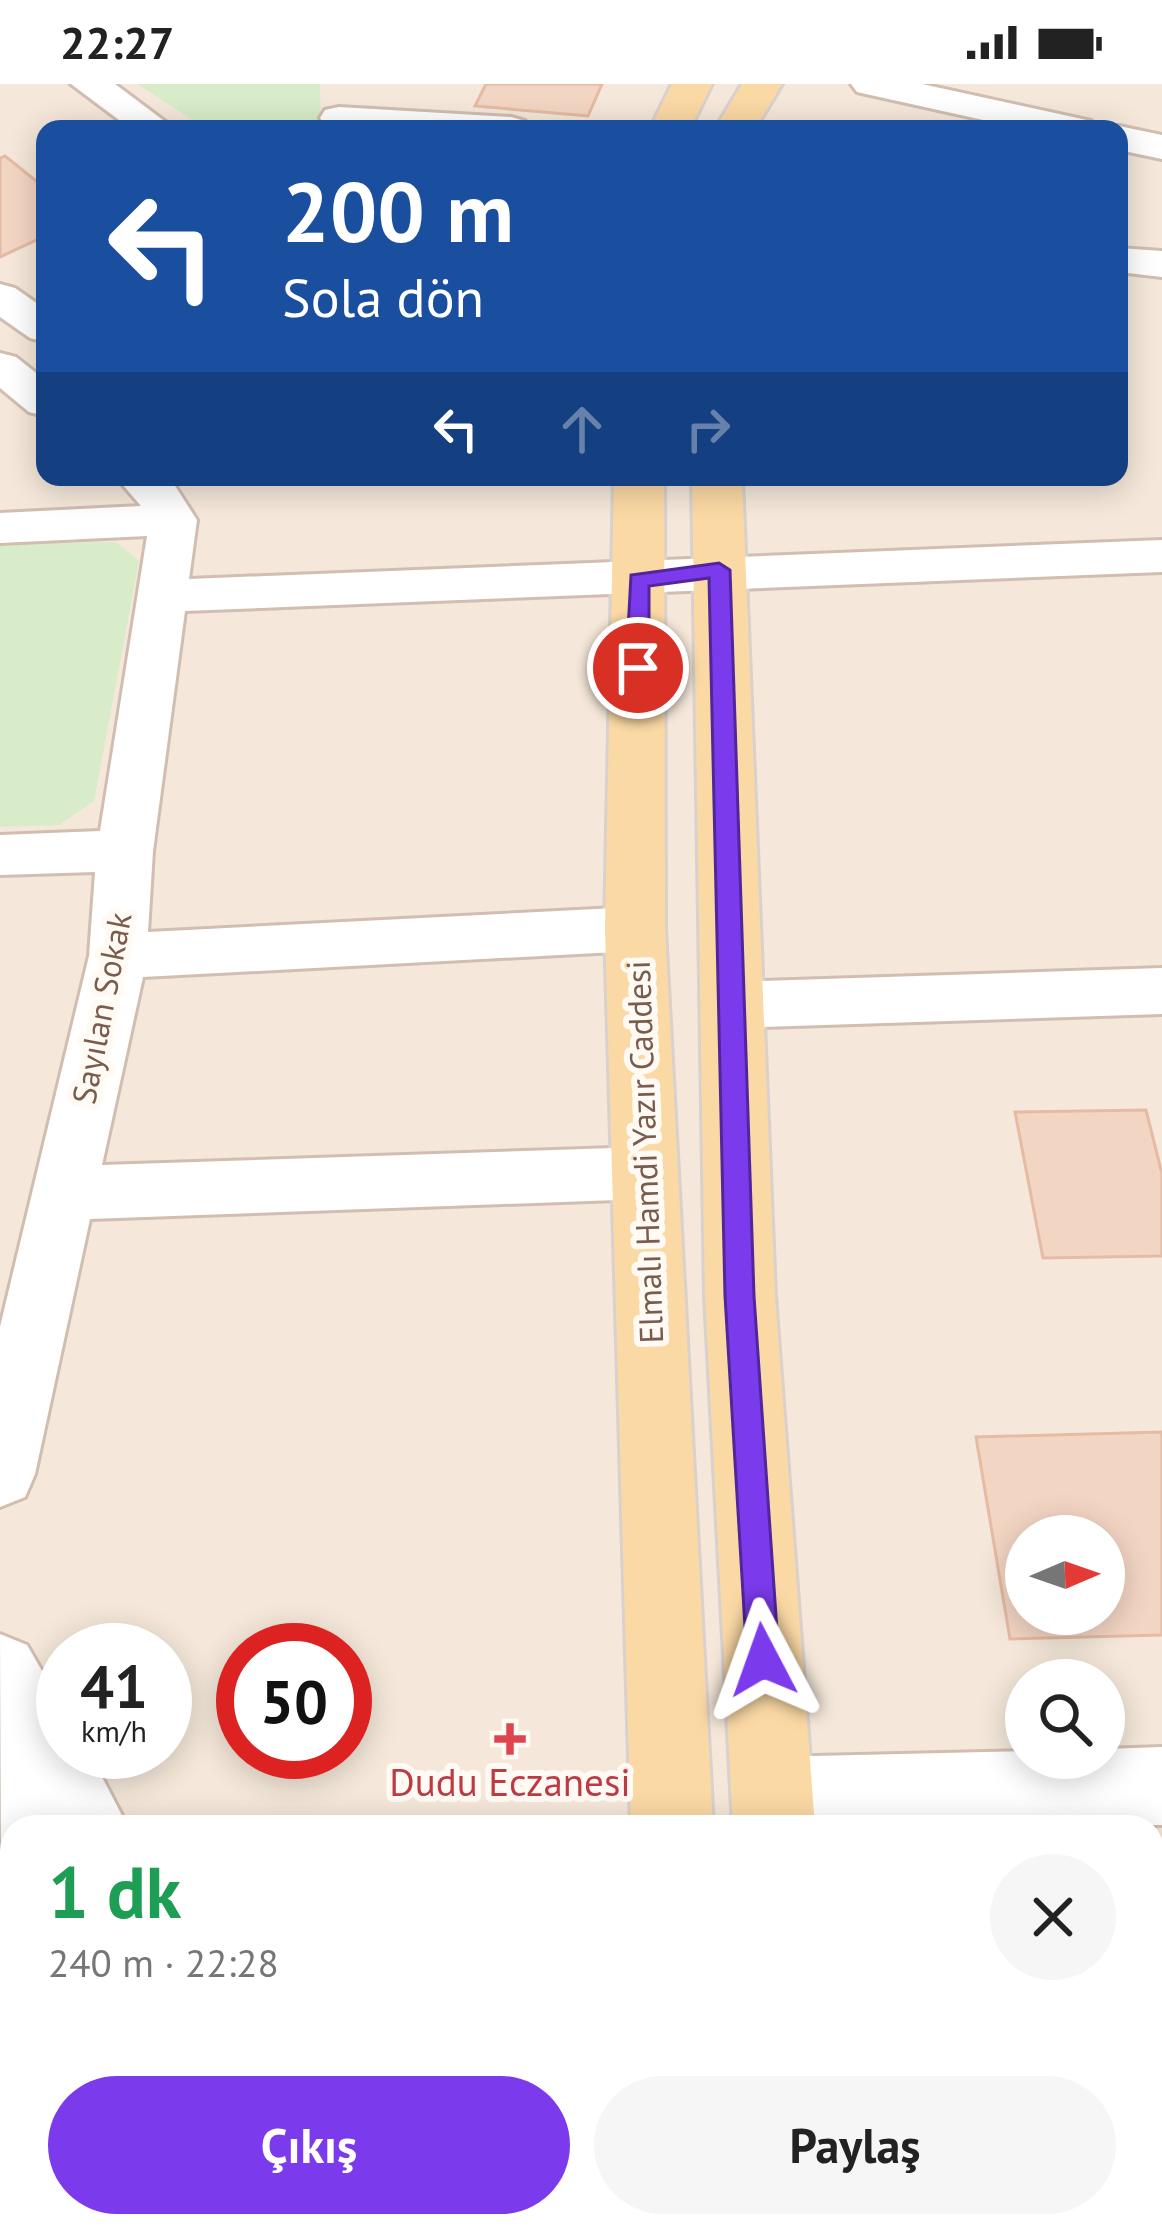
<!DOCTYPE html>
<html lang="tr">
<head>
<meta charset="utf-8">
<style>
	:root { --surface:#fff; --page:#f6f6f6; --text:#222; --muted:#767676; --accent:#7c3aed }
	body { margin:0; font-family:"PT Sans",sans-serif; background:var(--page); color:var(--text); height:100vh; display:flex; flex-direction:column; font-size:45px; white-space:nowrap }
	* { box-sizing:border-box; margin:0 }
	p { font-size:39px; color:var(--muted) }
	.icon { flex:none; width:66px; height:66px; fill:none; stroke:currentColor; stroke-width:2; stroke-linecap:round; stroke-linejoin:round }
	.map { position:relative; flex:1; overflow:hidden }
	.sheet { position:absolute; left:0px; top:1731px; width:1164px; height:423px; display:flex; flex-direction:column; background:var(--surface); border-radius:36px 36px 0 0; box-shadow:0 6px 30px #0003 }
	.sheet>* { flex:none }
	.top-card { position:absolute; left:36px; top:36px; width:1092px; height:366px; border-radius:24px; box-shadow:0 6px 30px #0003; background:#1a4fa0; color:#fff; overflow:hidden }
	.needle { width:78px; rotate:88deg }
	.tools { position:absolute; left:1005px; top:1431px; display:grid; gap:24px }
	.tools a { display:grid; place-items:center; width:120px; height:120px; border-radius:50%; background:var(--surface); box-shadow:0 6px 30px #0003; font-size:60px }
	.speed { position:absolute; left:36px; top:1539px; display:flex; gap:24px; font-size:60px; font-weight:700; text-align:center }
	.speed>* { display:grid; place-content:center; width:156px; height:156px; border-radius:50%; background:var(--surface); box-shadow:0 6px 30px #0003; line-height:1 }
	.speed small { font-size:30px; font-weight:400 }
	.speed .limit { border:18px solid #d22; background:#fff; color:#111 }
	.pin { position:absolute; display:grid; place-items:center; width:102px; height:102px; color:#fff; margin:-51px; border:6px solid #fff; border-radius:50%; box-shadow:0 3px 12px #0007 }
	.me { position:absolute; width:132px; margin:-66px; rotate:356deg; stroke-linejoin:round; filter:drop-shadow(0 0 9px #0008) }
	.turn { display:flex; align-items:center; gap:42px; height:252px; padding:0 48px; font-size:54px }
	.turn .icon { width:156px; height:156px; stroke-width:2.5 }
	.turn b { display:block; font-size:84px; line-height:102px }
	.lanes { display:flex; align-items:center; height:114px; padding:0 48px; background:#0003; justify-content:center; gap:60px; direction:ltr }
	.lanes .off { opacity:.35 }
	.round { display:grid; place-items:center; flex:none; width:126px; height:126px; border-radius:63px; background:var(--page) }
	.headline { display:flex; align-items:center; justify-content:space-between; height:204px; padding:0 48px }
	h1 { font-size:72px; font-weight:600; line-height:90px; color:#1e9e55 }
	.primary-button { display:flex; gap:24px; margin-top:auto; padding:24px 48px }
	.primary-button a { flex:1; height:138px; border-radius:72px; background:var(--accent); color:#fff; font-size:48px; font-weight:600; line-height:138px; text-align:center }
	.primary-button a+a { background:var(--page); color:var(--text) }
	.status { display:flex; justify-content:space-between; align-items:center; height:84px; padding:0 60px; background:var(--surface); direction:ltr }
	.status svg { height:33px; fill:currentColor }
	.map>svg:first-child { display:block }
</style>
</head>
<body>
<div class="status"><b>22:27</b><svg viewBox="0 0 49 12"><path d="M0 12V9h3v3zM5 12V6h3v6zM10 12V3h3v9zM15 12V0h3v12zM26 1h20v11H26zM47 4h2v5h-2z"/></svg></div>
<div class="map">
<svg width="1162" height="2152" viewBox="0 0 1162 2152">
	<rect width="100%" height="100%" fill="#fdf6ec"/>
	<path fill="#f5e8da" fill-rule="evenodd" d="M0 0H1162V2152H0ZM45 45H1119V393H45ZM1026 1452H1104V1530H1026ZM63 1566H165V1668H63ZM243 1566H345V1668H243ZM1026 1596H1104V1674H1026ZM12 1743H1152V2142H12Z"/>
	<g fill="#d8ecc9">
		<path d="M137 0H320L321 38 306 45H207Z"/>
		<path d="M116 458 139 477 94 717 59 741 0 743V460Z"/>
	</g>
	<g fill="#f3d5c3" stroke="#e6bba3" stroke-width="3" fill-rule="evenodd">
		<path d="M486 0H602L588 32 475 22Z"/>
		<path d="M5 72 45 104V152L0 173V74Z"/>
		<path d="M1146 1026 1162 1090V1172L1043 1174 1015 1028Z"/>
		<path d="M1162 1348V1551L1010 1555 976 1353ZM1026 1452H1104V1530H1026Z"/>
		<path d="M0 1777 12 1786V1918L0 1937Z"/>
		<path d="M1152 1935H1162V2152H1096L1094 2142H1152Z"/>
		<path d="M180 2142H228L233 2152H167Z"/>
	</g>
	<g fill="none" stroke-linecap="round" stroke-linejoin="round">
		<defs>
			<g id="minor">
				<path d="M71 0H115L175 45H131Z"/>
				<path d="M851 0H922L1091 37 1096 45H1024L857 8Z"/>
				<path d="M339 23 511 33 525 37 530 45 325 42 320 34 325 26Z"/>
				<path d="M1119 42 1162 51V75L1119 66V45H1108Z"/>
				<path d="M1119 164 1162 167V193L1119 188Z"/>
				<path d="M0 200 15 204 45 225V258L30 254 0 233Z"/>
				<path d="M0 269 16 273 45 296V332L29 328 0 304Z"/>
				<path d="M116 393 170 394 197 436 189 495 1162 456V488L185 527 153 767 148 848 635 823 655 830 664 845 655 860 635 867 143 893 102 1081 645 1063 667 1070 677 1089 667 1108 645 1115 90 1135 35 1390 25 1413 0 1423V1243L89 872 95 788 0 791V751L100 747 147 452 0 459V429L141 422Z"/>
				<path d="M1162 884V930L731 944 710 937 701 921 710 905 731 898Z"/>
				<path d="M0 1550 27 1561 63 1623V1668H89L128 1743H12V1775L1 1771Z"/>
				<path d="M1162 1663V1741L752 1743 743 1740 732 1712 743 1684 771 1673 1026 1667V1674H1104V1665Z"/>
				<path d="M222 2142H362L366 2152H226Z"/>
			</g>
			<g id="major">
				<path d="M672 0H712L690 45H650Z"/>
				<path d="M742 0H782L755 45H715Z"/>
				<path d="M614 393H664L665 845 713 1743H631L605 845Z"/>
				<path d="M692 393H742L775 1212 815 1743H733L705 1212Z"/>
				<rect x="645" y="2142" width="92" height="10"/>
				<path d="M760 2142H852L853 2152H761Z"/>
			</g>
		</defs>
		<use href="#minor" stroke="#d1beb0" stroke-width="6"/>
		<use href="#major" stroke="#dad1cd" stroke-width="6"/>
		<use href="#minor" fill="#fff" fill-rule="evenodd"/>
		<use href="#major" fill="#fbd9a5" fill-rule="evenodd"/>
	</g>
	<path fill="#7c3aed" stroke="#51269a" stroke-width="3" d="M719 479 730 486 754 1212 779 1576 774 1587 763 1592 751 1587 747 1576 725 1212 709 494 649 502V584L638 591 626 584 631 491Z"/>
	<path fill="#e0444e" stroke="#fffaf3" stroke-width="4.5" d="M504 1637h12v12h12v12h-12v12h-12v-12h-12v-12h12z"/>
	<g text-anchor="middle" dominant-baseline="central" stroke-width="12" stroke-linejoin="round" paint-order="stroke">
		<g font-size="33" fill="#7a5c4d" stroke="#fffaf3">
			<text transform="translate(101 924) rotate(-79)">Sayılan Sokak</text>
			<text transform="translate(644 1068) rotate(-92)">Elmalı Hamdi Yazır Caddesi</text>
		</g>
		<g font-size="39" fill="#be3a42" stroke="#fffaf3">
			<text x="510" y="1697">Dudu Eczanesi</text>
		</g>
	</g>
</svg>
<div class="tools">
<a><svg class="needle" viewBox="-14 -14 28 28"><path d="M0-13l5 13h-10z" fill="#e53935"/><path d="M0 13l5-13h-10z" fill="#767676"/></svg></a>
<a><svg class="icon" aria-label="search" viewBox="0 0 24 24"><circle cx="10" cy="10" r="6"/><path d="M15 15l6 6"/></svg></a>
</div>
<div class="speed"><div>41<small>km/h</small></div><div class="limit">50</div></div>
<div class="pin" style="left:638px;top:584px;background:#d93025"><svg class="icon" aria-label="arrive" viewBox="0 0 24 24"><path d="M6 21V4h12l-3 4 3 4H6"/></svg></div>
<svg class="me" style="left:763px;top:1576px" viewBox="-20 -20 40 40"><path d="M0-17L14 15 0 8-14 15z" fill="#7c3aed" stroke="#fff" stroke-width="4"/></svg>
<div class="top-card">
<div class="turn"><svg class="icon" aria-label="left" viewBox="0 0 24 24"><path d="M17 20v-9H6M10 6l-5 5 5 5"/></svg><div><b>200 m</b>Sola dön</div></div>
<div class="lanes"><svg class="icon" aria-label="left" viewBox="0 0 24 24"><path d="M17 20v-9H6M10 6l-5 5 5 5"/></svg><svg class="icon off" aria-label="ahead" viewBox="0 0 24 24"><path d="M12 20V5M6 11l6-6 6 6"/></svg><svg class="icon off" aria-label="right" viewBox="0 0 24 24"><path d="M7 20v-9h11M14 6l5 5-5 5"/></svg></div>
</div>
<section class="sheet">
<div class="headline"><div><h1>1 dk</h1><p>240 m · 22:28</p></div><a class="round"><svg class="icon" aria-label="close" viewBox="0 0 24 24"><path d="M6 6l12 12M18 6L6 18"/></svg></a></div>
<div class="primary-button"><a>Çıkış</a><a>Paylaş</a></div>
</section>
</div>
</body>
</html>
